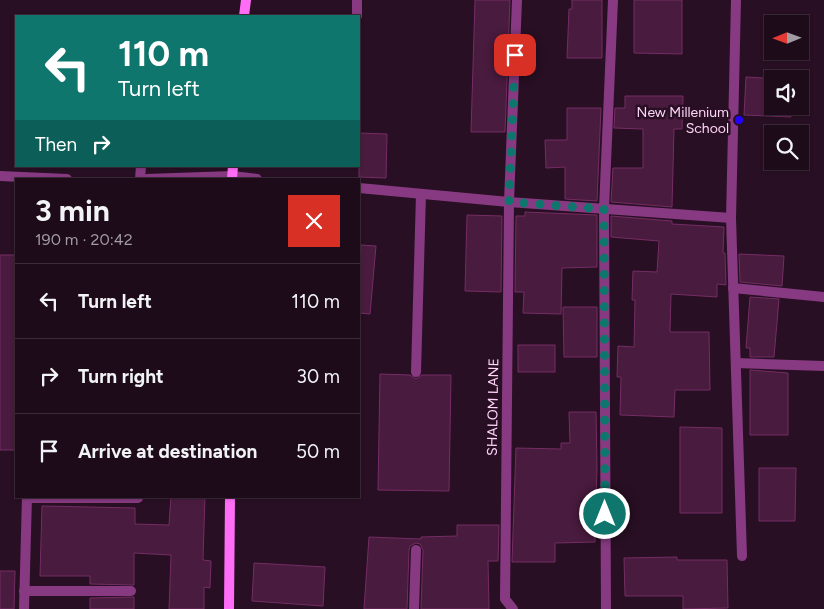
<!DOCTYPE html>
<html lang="en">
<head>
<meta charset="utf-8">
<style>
	:root { --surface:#1e0b1a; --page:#261423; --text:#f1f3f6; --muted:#a19ba2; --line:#3c2b39 }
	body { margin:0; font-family:Figtree,sans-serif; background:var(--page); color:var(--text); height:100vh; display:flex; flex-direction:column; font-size:19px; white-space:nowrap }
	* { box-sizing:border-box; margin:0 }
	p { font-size:16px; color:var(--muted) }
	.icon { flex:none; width:28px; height:28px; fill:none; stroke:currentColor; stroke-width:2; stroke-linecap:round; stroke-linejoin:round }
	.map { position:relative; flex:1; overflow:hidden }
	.drawer { position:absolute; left:15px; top:178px; width:345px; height:320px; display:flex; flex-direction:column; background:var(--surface); border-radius:0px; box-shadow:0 1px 4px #0004,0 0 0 1px var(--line) }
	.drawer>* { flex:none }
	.top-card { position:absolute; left:15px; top:15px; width:345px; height:152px; border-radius:0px; box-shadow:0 1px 4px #0004,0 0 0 1px var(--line); background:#0f766e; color:#fff; overflow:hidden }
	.needle { width:32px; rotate:269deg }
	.fabs { position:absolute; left:764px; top:15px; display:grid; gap:10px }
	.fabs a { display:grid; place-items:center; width:45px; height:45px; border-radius:0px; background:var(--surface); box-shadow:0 1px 4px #0004,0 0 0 1px var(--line); font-size:25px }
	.pin { position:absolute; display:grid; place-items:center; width:42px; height:42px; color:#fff; margin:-21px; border-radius:10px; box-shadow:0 2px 8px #0006 }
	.me { position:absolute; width:55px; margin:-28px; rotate:0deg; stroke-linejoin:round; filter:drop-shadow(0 0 4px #0008) }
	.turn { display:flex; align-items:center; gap:18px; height:105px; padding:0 20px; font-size:22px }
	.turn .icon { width:65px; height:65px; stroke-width:2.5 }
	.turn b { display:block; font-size:35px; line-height:42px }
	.then { display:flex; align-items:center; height:48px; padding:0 20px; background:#0003; gap:10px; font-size:19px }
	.round { display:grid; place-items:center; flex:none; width:52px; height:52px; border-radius:0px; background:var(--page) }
	.headline { display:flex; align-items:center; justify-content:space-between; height:85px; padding:0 20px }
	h1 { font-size:30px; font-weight:700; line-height:38px }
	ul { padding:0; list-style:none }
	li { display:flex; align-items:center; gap:15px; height:75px; padding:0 20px; border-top:1px solid var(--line) }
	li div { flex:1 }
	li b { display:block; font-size:19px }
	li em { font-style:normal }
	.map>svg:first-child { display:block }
</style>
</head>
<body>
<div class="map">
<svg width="824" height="609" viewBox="0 0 824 609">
	<rect width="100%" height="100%" fill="#280f23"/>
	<g fill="#491b3e" stroke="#752d64">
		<path d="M475 0H510L505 132H471Z"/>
		<path d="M572 0H602V58H567L569 9H572Z"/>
		<path d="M634 0H682V54L634 53Z"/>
		<path d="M746 77 781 79H772V106H791V117L744 115Z"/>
		<path d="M625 96H683L682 129H674L672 207 611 202 613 168H643V129L614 128 615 108H625Z"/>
		<path d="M567 108H601L597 201 565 199V167L546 168 545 140H567Z"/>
		<path d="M359 133 387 134 386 178 359 177Z"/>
		<path d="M525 212 597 215V267L562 268 561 314 523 313 524 292H515L516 216H525Z"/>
		<path d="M467 215 502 216 501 292 465 291Z"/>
		<path d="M611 216 672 221V224L724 227 723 253H725L726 285 717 284V297L671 294 670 332H709L710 390H675L674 417 620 415 621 377H617L618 346 634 347 635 300H632L633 271 657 272 659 241 611 237Z"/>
		<path d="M361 245 376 246 370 314 359 313Z"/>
		<path d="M739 254 784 256 782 286 740 282Z"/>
		<rect x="0" y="255" width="16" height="195"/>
		<path d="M750 297 779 299 774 357H750V348H746Z"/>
		<path d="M563 307H597V357H564Z"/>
		<rect x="518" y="345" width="37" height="27"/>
		<path d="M750 370 788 373V435H750Z"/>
		<path d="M380 374 410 375 416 379 422 375H451L449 491 378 490Z"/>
		<path d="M569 412H596L597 466 595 542 555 543V562H512L516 448 561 449V443H570Z"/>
		<path d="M680 427 722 428V513H680Z"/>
		<path d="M759 468H796L795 521H759Z"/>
		<path d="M171 496H205L203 560 211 561 210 588 204 587V609H169L171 555 134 553V585L90 584V576H40L42 506 135 508V524L169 525Z"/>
		<path d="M457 525H499L498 561H488L489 609H421L423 550 420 544 416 543 410 546 409 550 407 609H364L369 537 421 539V537L457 536Z"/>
		<path d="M677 557V560H727L728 608 683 609V596H625L624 558Z"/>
		<path d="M254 563 325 567 323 606 252 601Z"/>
		<path d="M0 571H15L14 609H0Z"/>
		<path d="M134 597V609H90V598Z"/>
	</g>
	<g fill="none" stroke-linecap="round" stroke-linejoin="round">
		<g stroke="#873a81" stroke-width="10">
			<path d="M140 179 141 166"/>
			<path d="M731 218 736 0"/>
			<path d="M416 372 421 194"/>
		</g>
		<g stroke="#873a81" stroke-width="10">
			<path d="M357 16V0"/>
			<path d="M0 176 67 179"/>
			<path d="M147 179 232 176 257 179"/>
			<path d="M359 188 509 202 731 218 742 556"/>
			<path d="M733 288 824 297"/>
			<path d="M736 363 824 366"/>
			<path d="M27 498H138"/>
			<path d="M24 591H131"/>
			<path d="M24 609 27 496"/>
			<path d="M414 609 416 550"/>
			<path d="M513 609 505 599 509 202 517 0"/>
			<path d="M606 609 604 209 613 0"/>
		</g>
		<g stroke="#ff6df6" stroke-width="10">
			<path d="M244 16 246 0"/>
			<path d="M232 179 233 166"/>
			<path d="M229 609 230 496"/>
		</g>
	</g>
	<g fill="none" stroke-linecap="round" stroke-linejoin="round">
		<path stroke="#0f766e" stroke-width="9" stroke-dasharray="0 16.2" d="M515 55 509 202 604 209 605 514"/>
	</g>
	<circle fill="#2402ff" stroke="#280f23" stroke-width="2" cx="739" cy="120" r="5"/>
	<g text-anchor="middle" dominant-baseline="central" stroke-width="5" stroke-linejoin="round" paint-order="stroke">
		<g font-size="14" fill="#ffd6f9" stroke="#280f23" text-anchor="end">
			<text x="729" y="112">New Millenium<tspan x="729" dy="16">School</tspan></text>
		</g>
		<g font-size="14" fill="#ffd6f9" stroke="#280f23">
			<text transform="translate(493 407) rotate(-89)">SHALOM LANE</text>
		</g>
	</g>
</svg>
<div class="fabs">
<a><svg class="needle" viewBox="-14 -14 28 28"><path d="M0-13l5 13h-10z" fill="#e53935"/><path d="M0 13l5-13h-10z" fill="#a19ba2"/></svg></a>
<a><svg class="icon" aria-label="sound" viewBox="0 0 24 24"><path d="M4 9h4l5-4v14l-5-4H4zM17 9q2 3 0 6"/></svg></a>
<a><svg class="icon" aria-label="search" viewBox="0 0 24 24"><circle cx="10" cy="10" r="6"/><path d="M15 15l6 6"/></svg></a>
</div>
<div class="pin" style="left:515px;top:55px;background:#d93025"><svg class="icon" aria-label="arrive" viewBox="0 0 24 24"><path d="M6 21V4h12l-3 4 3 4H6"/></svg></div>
<svg class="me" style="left:605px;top:514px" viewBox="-20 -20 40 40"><circle r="17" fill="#0f766e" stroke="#fff" stroke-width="3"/><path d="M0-11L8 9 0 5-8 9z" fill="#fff"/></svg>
<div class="top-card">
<div class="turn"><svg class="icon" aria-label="left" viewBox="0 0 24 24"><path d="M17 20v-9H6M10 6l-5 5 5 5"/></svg><div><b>110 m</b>Turn left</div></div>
<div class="then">Then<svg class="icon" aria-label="right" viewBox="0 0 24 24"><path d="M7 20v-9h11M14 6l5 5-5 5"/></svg></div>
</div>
<section class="drawer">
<div class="headline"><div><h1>3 min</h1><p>190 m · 20:42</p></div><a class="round" style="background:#d93025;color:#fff"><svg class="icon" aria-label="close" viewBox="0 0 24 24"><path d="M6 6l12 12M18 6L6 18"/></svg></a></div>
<ul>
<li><svg class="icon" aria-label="left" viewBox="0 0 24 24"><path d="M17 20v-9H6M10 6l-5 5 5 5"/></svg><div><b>Turn left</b></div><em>110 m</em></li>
<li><svg class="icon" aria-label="right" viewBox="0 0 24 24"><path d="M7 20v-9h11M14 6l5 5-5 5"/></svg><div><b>Turn right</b></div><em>30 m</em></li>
<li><svg class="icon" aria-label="arrive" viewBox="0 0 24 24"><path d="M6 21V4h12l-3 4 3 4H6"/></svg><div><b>Arrive at destination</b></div><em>50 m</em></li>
</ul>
</section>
</div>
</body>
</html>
